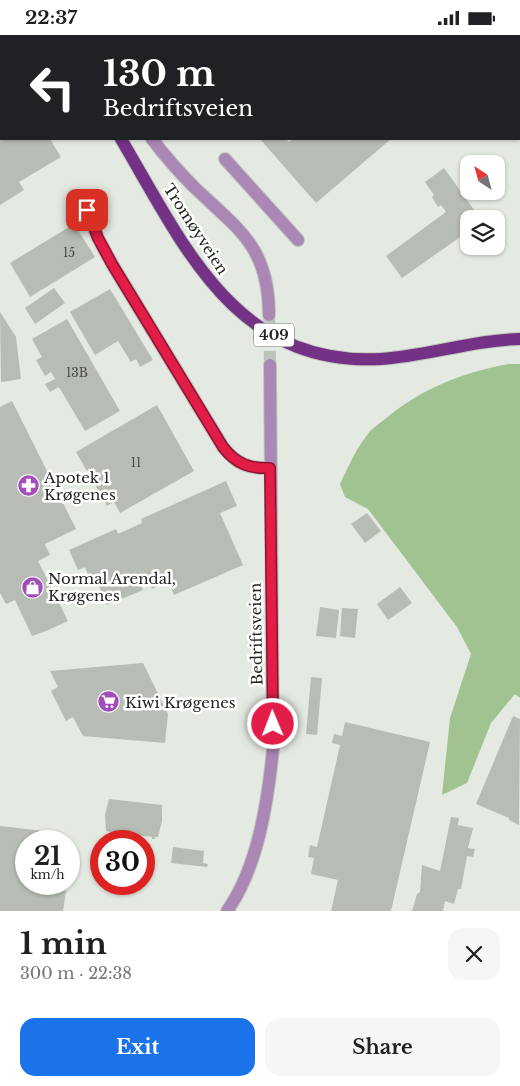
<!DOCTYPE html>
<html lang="en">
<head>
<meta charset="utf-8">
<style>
	:root { --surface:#fff; --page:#f6f6f6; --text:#202124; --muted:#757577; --accent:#1a73e8 }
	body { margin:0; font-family:"Libre Baskerville",serif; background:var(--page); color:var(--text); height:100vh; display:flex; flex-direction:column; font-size:19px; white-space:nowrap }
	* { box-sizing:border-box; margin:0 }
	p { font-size:16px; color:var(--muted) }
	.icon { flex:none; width:28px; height:28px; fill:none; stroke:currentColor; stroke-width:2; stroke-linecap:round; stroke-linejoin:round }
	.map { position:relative; height:876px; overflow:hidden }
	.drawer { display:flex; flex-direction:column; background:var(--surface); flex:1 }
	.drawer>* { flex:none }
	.top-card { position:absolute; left:0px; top:0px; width:520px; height:105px; box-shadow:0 1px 4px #0004; background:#202124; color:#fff; overflow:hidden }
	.needle { width:32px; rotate:324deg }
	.tools { position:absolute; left:460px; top:120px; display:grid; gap:10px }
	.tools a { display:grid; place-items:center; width:45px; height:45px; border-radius:10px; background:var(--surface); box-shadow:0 1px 4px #0004; font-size:25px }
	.speed { position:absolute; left:15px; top:795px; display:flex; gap:10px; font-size:25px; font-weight:700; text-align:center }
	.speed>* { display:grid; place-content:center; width:65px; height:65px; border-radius:50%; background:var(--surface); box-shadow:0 1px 4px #0004; line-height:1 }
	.speed small { font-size:12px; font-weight:400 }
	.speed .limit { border:8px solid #d22; background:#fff; color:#111 }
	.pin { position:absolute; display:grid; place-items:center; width:42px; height:42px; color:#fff; margin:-21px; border-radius:10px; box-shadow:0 2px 8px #0006 }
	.me { position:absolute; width:55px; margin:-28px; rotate:359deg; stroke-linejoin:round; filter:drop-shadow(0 0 4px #0008) }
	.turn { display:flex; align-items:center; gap:18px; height:105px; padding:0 20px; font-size:22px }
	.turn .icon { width:65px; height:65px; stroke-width:2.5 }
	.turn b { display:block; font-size:35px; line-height:42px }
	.round { display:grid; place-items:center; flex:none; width:52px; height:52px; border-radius:15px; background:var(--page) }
	.overview { display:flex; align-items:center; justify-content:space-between; height:85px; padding:0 20px }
	h1 { font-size:30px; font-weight:800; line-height:38px }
	.cta { display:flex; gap:10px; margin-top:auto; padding:10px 20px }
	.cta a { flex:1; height:58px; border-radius:15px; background:var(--accent); color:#fff; font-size:20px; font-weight:800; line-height:58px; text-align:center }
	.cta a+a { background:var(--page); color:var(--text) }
	.status { display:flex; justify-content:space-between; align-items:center; height:35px; padding:0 25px; background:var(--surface); direction:ltr }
	.status svg { height:14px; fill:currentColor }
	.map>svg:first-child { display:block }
</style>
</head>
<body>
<div class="status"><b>22:37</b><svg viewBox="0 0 49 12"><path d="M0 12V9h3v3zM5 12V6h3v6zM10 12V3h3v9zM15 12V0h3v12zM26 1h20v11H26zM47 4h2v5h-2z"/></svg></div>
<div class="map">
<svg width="520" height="876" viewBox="0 0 520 876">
	<rect width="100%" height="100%" fill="#e4eae1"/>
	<path fill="#a1c391" d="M509 329H520V663L515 659 491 688 467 748 442 760 450 683 471 619 457 592 368 474 345 462 340 449C348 433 356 413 368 399 372 393 379 389 385 384 421 354 463 337 509 329Z"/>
	<g fill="#b7bdb5">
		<path d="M0 104H50L61 122 19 147 24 155 0 170Z"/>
		<path d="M260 104H286L289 107 293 104H391L316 168Z"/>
		<path d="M444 133 477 179 469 184V190L460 196 463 200 402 243 386 221 446 177 441 170 438 172 432 162 434 160 425 147Z"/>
		<path d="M74 189 95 222 30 262 10 228Z"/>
		<path d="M54 253 65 268 35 289 25 273Z"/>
		<path d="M110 254 153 325 140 332 136 324 131 327 118 306 95 320 70 277Z"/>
		<path d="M0 277 16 302 21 344 1 347Z"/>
		<path d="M67 284 120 376 85 396 59 352 50 357 45 349 55 344 51 337 45 341 36 325 42 322 32 304Z"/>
		<path d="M12 366 76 494 45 509 50 520 38 526 68 586 46 596 32 601 15 565 6 569 0 558V372Z"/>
		<path d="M157 370 194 436 120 478 114 467 107 471 76 417Z"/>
		<path d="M226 446 237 471 220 478 243 530 174 560 165 539 156 542 160 550 152 554 149 546 141 549 143 555 107 570 96 544 91 547 85 532 78 535 69 515 116 494 118 499 142 488 141 484Z"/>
		<path d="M367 478 381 496 365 508 351 489Z"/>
		<path d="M400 552 412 568 388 585 377 569Z"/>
		<path d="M320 572 339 575 336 603 316 601Z"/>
		<path d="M342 573 358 574 355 603 340 601Z"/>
		<path d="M143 628 168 679 165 708 83 701 73 682 66 686 51 656 58 652 50 636Z"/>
		<path d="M311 642 322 643 317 700 306 699Z"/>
		<path d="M513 681 520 684 519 790 509 785V783L476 769Z"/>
		<path d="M345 687 430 707 391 876H331L338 845 311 839 314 823 308 822 310 810 317 812 340 710 332 708 334 699 342 701Z"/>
		<path d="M109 764 162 770V786L158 802H155V804H152V802L120 798V800H117V798L106 796 105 780Z"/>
		<path d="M451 782 459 783 458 790 473 793 468 813 475 814 473 822 467 821 461 854H458L454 869 445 866 443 876H412L417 859 420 857 422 830 440 836Z"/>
		<path d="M0 791 52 797 51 806H26V849H67L63 876H0Z"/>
		<path d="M173 812 204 816 203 828 208 829 207 832 171 828Z"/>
		<path d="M116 849H132V854L115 852Z"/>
	</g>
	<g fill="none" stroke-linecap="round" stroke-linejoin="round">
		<path stroke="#bdc3bb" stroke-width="12" stroke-dasharray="12 6" stroke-linecap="butt" d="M269 280 270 330"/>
		<defs>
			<g id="minor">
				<path d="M86 0 87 1"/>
				<path d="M152 104C165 121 180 138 195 153 239 195 269 212 269 280"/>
				<path d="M225 124 298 205"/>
				<path d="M87 175 98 203 112 229 223 412C236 429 250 434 270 433"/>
				<path d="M227 876C258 833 268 765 273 714L270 330"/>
			</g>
			<g id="primary">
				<path d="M60 0 61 1"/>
				<path d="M121 104C184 210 235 332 381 324 428 321 473 305 520 304"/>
			</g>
		</defs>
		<use href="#minor" stroke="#c1c7bf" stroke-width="14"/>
		<use href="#primary" stroke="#c1c7bf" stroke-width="14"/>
		<use href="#minor" stroke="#aa87b4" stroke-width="12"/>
		<use href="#primary" stroke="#733285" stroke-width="12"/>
	</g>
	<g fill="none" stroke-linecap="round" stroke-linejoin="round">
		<defs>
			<path id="route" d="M87 175 98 203 112 229 223 412C236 429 250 434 270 433L273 689"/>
		</defs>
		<use href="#route" stroke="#92132f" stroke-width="12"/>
		<use href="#route" stroke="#e11d48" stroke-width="9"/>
	</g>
	<defs>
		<symbol id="pharmacy-disc" viewBox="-11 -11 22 22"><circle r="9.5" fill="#a34dbb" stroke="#fff"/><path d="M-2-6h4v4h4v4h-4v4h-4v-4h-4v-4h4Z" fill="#fff"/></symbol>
		<symbol id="shop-disc" viewBox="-11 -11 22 22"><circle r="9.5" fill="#a34dbb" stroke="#fff"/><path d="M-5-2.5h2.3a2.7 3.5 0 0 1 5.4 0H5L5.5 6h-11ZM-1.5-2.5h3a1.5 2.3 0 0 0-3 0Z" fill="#fff"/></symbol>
		<symbol id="supermarket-disc" viewBox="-11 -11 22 22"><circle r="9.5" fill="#a34dbb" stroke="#fff"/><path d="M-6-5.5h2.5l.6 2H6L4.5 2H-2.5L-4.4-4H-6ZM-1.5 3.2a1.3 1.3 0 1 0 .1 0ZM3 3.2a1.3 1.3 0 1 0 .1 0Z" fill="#fff"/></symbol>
	</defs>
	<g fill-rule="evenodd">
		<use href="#pharmacy-disc" x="16" y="438" width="25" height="25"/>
		<use href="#shop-disc" x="20" y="540" width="25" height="25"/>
		<use href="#supermarket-disc" x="96" y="654" width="25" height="25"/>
	</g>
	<g text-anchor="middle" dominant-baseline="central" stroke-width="5" stroke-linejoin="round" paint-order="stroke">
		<g font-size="12" fill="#484b47">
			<text x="69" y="217">15</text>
			<text x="77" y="337">13B</text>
			<text x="136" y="427">11</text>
		</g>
		<rect fill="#fff" stroke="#656664" stroke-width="1" x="254" y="288.5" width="40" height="23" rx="4"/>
		<g font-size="14" font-weight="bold" fill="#232522">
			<text x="274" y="300">409</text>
		</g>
		<g font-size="15" fill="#232522" stroke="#fff">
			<text transform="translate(196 194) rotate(57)">Tromøyveien</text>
			<text transform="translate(256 599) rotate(-91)">Bedriftsveien</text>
		</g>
		<g font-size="15" fill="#232522" stroke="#fff" text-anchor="start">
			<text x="44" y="442">Apotek 1<tspan x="44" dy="17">Krøgenes</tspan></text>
			<text x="48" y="543">Normal Arendal,<tspan x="48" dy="17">Krøgenes</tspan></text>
			<text x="125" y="667">Kiwi Krøgenes</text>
		</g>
	</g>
</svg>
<div class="tools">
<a><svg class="needle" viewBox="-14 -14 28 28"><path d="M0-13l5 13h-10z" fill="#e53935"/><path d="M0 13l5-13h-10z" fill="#757577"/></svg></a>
<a><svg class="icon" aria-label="layers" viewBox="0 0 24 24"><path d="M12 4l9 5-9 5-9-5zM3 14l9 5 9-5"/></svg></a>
</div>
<div class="speed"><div>21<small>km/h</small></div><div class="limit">30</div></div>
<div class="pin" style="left:87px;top:175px;background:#d93025"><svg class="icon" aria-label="arrive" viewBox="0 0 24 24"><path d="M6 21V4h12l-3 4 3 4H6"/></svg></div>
<svg class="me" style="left:273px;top:689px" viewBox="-20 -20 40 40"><circle r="17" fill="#e11d48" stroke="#fff" stroke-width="3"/><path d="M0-11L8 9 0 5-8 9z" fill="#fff"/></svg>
<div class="top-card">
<div class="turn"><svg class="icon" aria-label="left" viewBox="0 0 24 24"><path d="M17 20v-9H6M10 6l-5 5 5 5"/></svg><div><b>130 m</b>Bedriftsveien</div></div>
</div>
</div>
<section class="drawer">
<div class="overview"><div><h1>1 min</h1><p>300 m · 22:38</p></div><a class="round"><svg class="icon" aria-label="close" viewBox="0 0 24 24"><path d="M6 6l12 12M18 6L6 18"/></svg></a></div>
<div class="cta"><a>Exit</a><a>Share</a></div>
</section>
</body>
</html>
